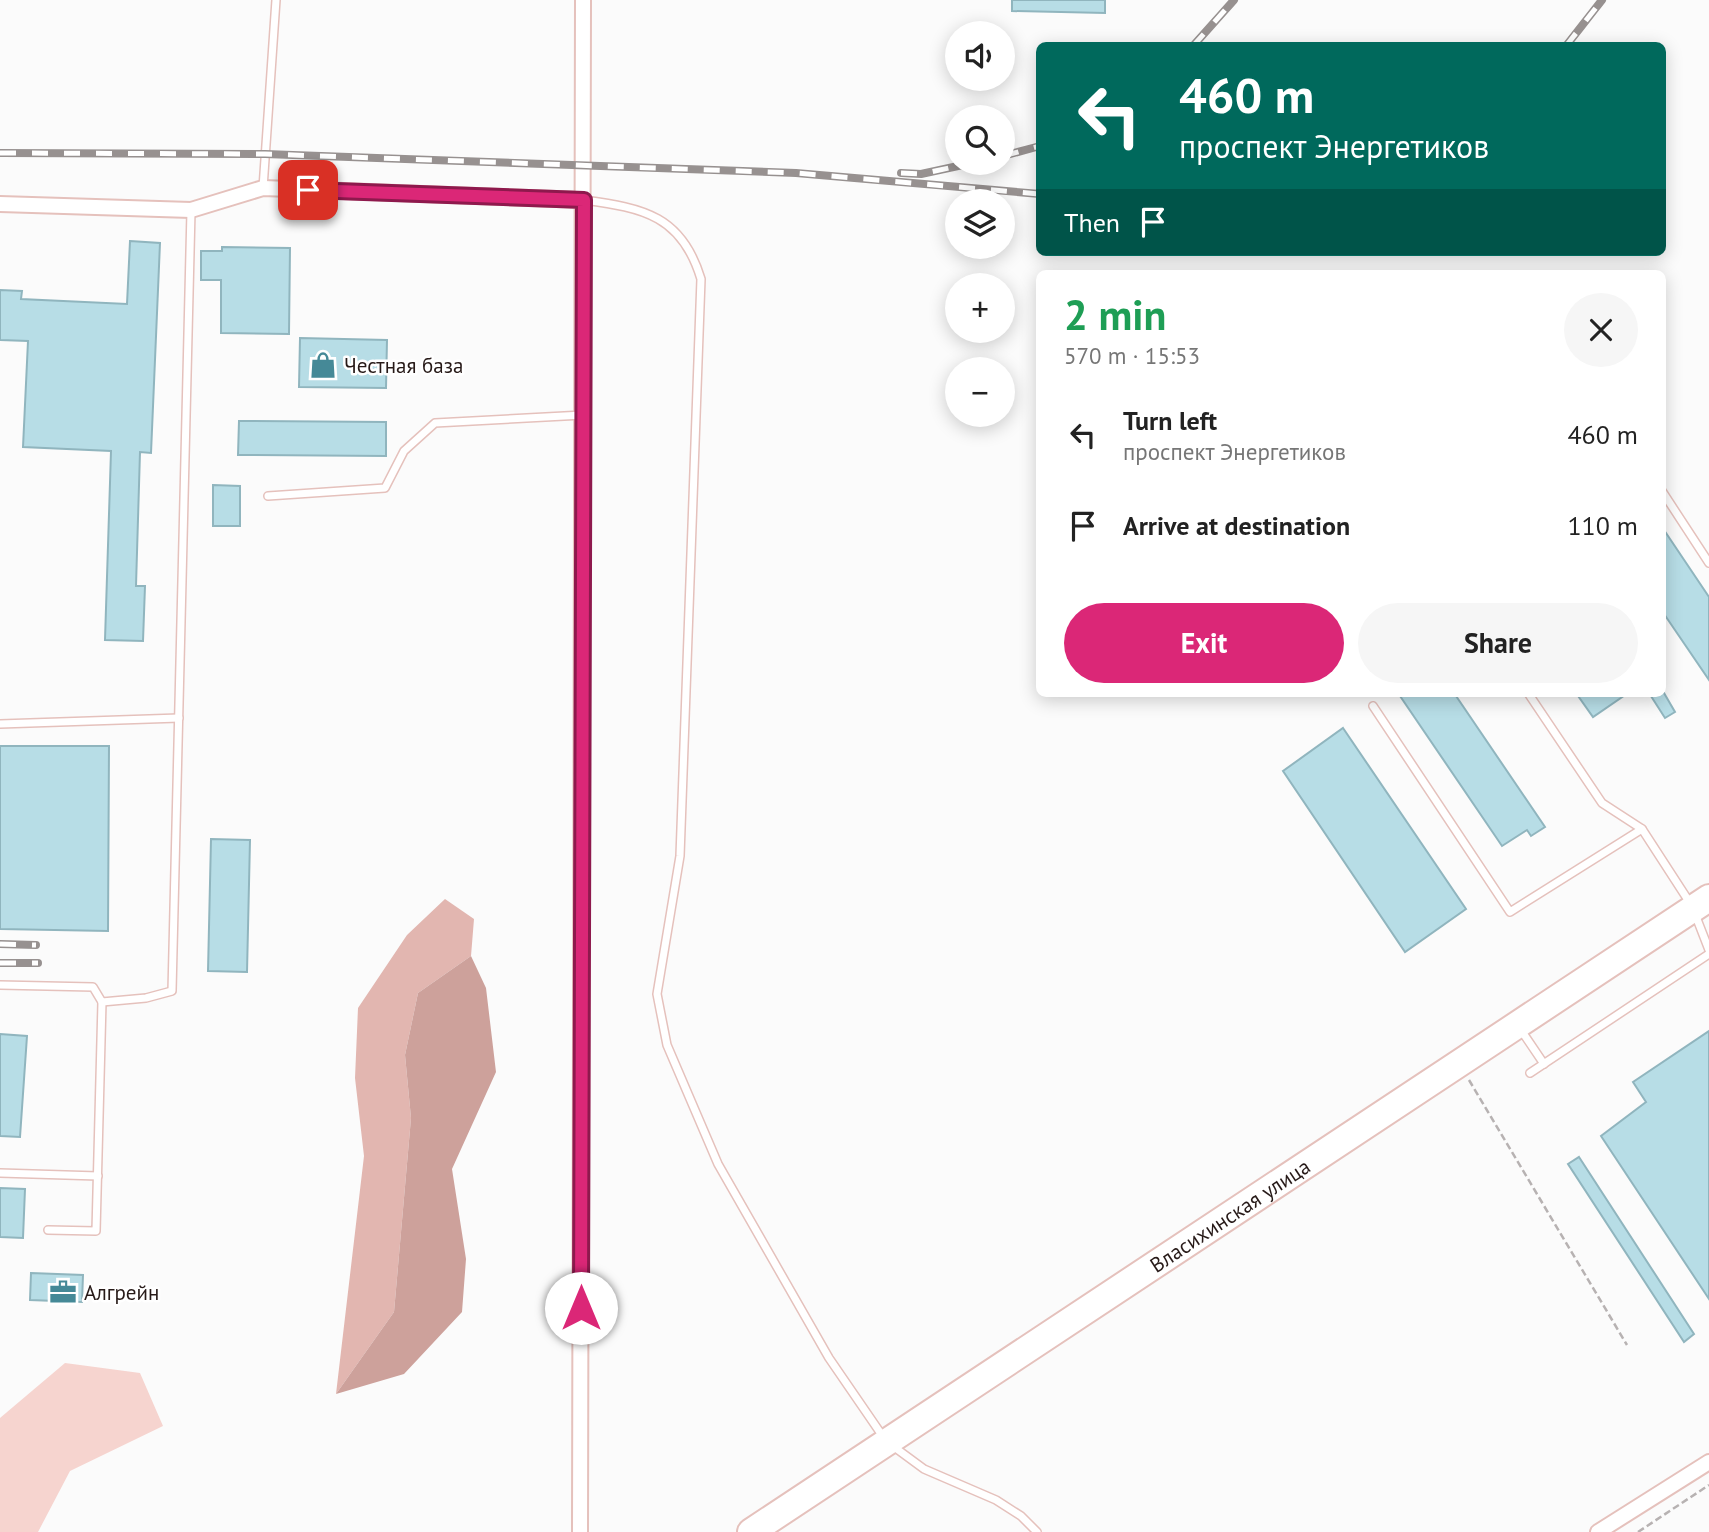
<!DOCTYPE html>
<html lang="en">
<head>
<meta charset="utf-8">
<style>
	:root { --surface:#fff; --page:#f6f6f6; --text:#222; --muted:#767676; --accent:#db2777 }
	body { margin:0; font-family:"PT Sans",sans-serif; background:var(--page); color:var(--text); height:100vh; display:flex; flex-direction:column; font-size:26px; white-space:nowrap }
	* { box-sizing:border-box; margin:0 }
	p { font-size:23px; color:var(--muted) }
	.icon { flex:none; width:38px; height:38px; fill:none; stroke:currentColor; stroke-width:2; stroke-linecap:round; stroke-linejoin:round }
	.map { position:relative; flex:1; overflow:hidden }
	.sheet { position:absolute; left:1036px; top:270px; width:630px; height:427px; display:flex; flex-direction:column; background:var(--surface); border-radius:10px; box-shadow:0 4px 18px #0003 }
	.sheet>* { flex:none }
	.hud { position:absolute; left:1036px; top:42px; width:630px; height:214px; border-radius:10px; box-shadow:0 4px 18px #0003; background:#00695c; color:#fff; overflow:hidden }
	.fabs { position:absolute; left:945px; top:21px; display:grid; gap:14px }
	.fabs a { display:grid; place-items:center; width:70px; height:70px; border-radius:50%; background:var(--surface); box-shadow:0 4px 18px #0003; font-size:35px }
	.pin { position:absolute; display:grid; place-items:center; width:60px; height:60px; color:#fff; margin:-30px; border-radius:14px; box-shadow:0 4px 10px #0006 }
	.me { position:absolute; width:77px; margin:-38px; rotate:0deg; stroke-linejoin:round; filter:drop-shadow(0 0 5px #0008) }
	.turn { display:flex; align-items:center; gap:24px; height:147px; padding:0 28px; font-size:32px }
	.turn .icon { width:91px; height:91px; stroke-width:2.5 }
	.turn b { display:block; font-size:49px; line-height:60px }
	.then { display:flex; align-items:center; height:66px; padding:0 28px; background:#0003; gap:14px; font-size:26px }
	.round { display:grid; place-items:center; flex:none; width:74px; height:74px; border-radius:37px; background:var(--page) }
	.headline { display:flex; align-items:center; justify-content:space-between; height:119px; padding:0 28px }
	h1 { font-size:42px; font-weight:800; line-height:52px; color:#1e9e55 }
	.cta { display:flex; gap:14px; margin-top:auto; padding:14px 28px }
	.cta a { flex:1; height:80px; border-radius:42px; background:var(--accent); color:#fff; font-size:28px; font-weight:800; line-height:80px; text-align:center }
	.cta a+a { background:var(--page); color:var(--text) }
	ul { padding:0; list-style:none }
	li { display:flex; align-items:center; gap:21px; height:91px; padding:0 28px }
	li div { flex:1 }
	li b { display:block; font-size:26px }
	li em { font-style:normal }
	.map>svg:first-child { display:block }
</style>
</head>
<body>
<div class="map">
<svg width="1709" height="1532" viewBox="0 0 1709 1532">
	<rect width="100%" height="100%" fill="#fbfbfb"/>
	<path fill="#f6d4cf" d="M65 1363 140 1373 163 1426 70 1471 38 1532H0V1418Z"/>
	<path fill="#e2b6b0" d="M445 899 474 919 471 956 418 993 405 1055 411 1118 394 1312 336 1394 364 1156 355 1078 358 1008 407 935Z"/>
	<path fill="#cda19b" d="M471 956 486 988 496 1072 452 1169 466 1259 462 1312 404 1374 336 1394 394 1312 411 1118 405 1055 418 993Z"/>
	<g fill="#b7dde6" stroke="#90b5be" stroke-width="2">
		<path d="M1012 0H1105V13L1012 11Z"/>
		<path d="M130 241 160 243 151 453 140 452 136 586H145L143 641 105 640 111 451 23 447 28 341 0 340V290L22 291 21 299 127 304Z"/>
		<path d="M222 247 290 248 289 334 221 333V280H201V251H222Z"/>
		<path d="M300 338 387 340 386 388 299 387Z"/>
		<path d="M239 421 386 422V456L238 455Z"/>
		<path d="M213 485 240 486V526H213Z"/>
		<path d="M1662 527 1709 597V680L1662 611Z"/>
		<path d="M1398 693H1454L1545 827 1531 836 1527 830 1502 846Z"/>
		<path d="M1576 693H1628L1593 717Z"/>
		<path d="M1649 693H1664L1675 712 1665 718Z"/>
		<path d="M1343 728 1466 909 1405 952 1283 771Z"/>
		<path d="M0 746H109L108 931 0 929Z"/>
		<path d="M211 839 250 840 247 972 208 971Z"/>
		<path d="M1709 1031V1299L1601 1136 1646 1102 1633 1082Z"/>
		<path d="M0 1034 27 1036 20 1137 0 1136Z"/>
		<path d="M1579 1157 1694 1334 1684 1342 1568 1164Z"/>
		<path d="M0 1188 25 1189 23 1238 0 1237Z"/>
		<path d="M31 1273 83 1275 82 1302 30 1300Z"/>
	</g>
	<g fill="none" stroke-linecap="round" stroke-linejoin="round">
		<defs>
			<g id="lane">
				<path d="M263 188 276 0"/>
				<path d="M584 200C644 208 682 216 701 279L680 856 657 994 667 1045 718 1164 829 1358 886 1441 924 1469 996 1500 1021 1516 1037 1532"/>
				<path d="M1662 491 1709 563"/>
				<path d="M268 496 385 488 404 451 435 423 583 415"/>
				<path d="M1528 693 1602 803 1642 829 1690 903"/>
				<path d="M1373 706 1510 912 1642 829"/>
				<path d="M0 724 179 718"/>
				<path d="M1695 914 1709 950"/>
				<path d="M0 985 93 987 102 1002 146 998 172 991 191 211"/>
				<path d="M1521 1030 1544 1064"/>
				<path d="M1530 1073 1709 954"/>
				<path d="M0 1173 98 1176"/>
				<path d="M48 1230 96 1231 102 1002"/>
			</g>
			<g id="street">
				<path d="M0 204 191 210 263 188 584 200"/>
				<path d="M580 1532 583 0"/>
				<path d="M1598 1532 1709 1462"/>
			</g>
			<g id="highway">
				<path id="s1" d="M751 1532 1709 898"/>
			</g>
		</defs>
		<use href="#lane" stroke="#e5c1bc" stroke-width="10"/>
		<use href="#street" stroke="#e5c1bc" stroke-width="18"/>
		<use href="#highway" stroke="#e5c1bc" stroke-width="30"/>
		<g stroke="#b7b2b2" stroke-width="2.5" stroke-dasharray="7 3.5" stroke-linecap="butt">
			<path d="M1469 1080 1627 1345"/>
			<path d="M1638 1532 1709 1485"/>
		</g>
		<use href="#lane" stroke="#fff" stroke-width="7"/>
		<use href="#street" stroke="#fff" stroke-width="14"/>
		<use href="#highway" stroke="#fff" stroke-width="26"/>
		<defs>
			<g id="rail">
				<path d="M1193 46 1234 0"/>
				<path d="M1566 46 1602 0"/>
				<path d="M0 153 265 154 796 173 1040 194"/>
				<path d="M1003 156 1040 146"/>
				<path d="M901 173 921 174 972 163"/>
				<path d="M0 944 36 945"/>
				<path d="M0 963H38"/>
			</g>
		</defs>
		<use href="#rail" stroke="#979190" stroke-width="8"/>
		<use href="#rail" stroke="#fff" stroke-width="5" stroke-dasharray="16" stroke-linecap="butt"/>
	</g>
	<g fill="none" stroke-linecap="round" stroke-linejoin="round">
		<defs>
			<path id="route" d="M308 190 584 200 581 1308"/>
		</defs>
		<use href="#route" stroke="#8e194d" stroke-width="18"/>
		<use href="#route" stroke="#db2777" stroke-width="12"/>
	</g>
	<defs>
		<symbol id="shop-bare" viewBox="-9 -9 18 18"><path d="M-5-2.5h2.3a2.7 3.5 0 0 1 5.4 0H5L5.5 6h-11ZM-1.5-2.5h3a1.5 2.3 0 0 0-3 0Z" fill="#458997" stroke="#fff" stroke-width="2.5" paint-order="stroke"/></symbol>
		<symbol id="office-bare" viewBox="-9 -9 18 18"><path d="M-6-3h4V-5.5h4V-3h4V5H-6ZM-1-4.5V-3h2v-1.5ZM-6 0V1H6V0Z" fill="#458997" stroke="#fff" stroke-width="2.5" paint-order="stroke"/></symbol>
	</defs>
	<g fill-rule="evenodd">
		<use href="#shop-bare" x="304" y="346" width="38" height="38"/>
		<use href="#office-bare" x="44" y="1273" width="38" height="38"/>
	</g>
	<g text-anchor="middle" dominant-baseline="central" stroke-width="5" stroke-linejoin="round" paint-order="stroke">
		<g font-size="21" fill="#271a18" stroke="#fff" text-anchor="start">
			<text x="344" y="365">Честная база</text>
			<text x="84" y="1292">Алгрейн</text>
		</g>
		<g font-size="21" fill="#271a18" stroke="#fff">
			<text stroke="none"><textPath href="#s1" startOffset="574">Власихинская улица</textPath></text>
		</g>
	</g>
</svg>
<div class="fabs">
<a><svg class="icon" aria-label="sound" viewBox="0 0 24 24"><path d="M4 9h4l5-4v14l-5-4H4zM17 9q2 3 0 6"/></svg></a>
<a><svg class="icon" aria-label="search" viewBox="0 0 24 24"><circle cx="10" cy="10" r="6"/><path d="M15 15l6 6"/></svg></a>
<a><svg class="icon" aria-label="layers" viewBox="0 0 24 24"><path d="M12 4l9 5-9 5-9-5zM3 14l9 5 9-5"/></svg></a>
<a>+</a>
<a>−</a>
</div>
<div class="pin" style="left:308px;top:190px;background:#d93025"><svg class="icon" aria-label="arrive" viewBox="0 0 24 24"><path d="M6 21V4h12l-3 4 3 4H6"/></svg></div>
<svg class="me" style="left:581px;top:1308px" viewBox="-20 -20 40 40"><circle r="19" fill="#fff"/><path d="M0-13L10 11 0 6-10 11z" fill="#db2777"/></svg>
<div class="hud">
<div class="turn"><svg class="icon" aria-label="left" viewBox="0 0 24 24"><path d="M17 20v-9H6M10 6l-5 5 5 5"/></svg><div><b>460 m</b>проспект Энергетиков</div></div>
<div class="then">Then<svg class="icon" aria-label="arrive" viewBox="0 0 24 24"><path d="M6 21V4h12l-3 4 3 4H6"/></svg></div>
</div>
<section class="sheet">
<div class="headline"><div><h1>2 min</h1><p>570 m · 15:53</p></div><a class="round"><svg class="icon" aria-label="close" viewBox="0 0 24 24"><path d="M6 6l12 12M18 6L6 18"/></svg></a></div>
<ul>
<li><svg class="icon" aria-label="left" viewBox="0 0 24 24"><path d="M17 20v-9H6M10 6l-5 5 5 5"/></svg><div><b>Turn left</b><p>проспект Энергетиков</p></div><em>460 m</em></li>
<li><svg class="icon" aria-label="arrive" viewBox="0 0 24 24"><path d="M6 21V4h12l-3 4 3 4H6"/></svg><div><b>Arrive at destination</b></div><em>110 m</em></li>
</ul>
<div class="cta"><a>Exit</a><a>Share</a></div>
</section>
</div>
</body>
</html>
